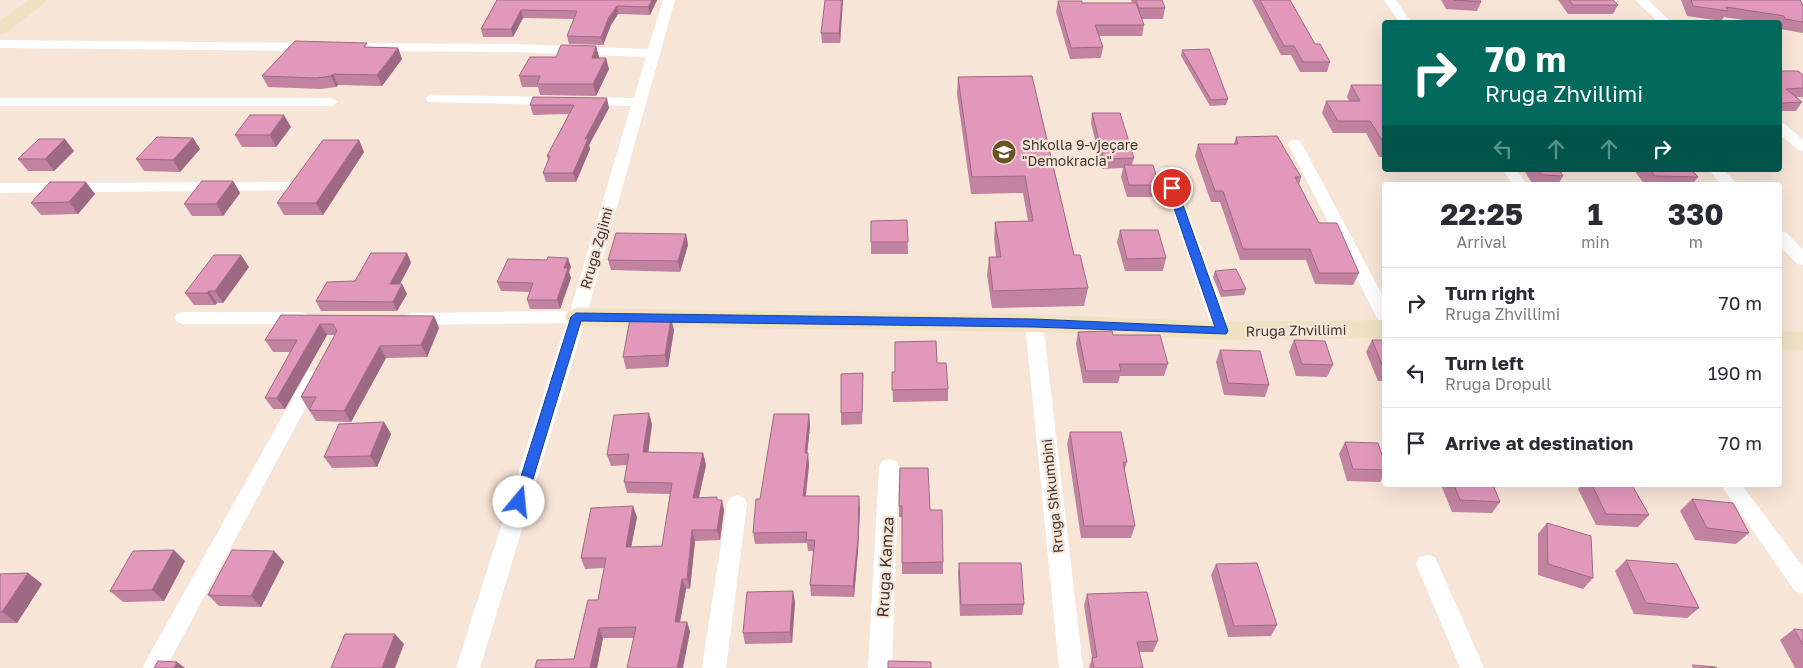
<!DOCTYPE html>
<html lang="en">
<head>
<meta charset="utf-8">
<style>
	:root { --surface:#fff; --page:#f2f2f3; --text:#2b2b33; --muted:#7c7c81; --line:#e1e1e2 }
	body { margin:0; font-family:"Golos Text",sans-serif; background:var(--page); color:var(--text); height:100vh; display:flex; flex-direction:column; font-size:19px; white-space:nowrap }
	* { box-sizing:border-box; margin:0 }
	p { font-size:16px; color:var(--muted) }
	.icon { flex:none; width:28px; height:28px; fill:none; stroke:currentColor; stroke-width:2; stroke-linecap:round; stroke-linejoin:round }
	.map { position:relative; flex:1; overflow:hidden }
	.sheet { position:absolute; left:1382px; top:182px; width:400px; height:305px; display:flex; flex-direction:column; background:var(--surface); border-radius:5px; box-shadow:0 5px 20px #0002 }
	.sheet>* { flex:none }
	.hud { position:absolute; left:1382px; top:20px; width:400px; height:152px; border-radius:5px; box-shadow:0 5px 20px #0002; background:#00695c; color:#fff; overflow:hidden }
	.pin { position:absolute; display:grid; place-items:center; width:42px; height:42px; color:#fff; margin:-21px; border:2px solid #fff; border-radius:50%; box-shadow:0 1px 5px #0007 }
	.me { position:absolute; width:55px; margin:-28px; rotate:17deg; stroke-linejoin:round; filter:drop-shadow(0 0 4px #0008) }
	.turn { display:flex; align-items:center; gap:18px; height:105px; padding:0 20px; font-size:22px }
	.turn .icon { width:65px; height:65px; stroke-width:2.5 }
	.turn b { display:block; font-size:35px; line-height:42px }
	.lanes { display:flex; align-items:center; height:48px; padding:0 20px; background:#0003; justify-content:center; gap:25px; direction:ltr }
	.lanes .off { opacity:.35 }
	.eta { display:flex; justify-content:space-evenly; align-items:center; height:85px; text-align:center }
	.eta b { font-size:30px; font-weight:700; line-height:35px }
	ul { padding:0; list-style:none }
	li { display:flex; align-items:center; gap:15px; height:70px; padding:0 20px; border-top:1px solid var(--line) }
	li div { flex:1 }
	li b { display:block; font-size:19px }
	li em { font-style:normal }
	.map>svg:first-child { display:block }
</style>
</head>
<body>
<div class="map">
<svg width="1803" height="668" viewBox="0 0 1803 668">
	<rect width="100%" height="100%" fill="#f7e5d7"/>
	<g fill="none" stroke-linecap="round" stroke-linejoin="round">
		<g fill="#fff" fill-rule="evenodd">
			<path d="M663 0H675L586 317 480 668H456L566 323 412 325 406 323 403 319 406 315 412 313 570 311 631 106 586 105 579 101 586 97 634 98 646 57 514 52 346 51 340 47 346 43 514 44 648 49Z"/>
			<path d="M1384 0H1396L1411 22H1399Z"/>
			<path d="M1635 0H1648L1671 22H1658Z"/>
			<path d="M0 40 313 43 319 47 313 51 0 48Z"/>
			<path d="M433 95 555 97 562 101 555 105 428 102 426 99 428 96Z"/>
			<path d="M0 98H331L338 102 331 106H0Z"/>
			<path d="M1780 123 1785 124 1803 140V151L1798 150 1780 134Z"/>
			<path d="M1295 140 1300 141 1302 144 1385 300V322L1379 320 1376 316 1288 144 1290 141Z"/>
			<path d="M1166 167 1171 168 1173 171 1231 331 1228 335 1222 337 1216 335 1213 331 1159 171 1161 168Z"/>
			<path d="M1503 170H1517L1527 185H1513Z"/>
			<path d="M1709 170H1724L1738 185H1722Z"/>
			<path d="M294 182 299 184 302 187 299 190 0 193V183Z"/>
			<path d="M1780 231 1786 232 1803 250V265L1797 264 1780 246Z"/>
			<path d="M183 312H301L307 314 310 318 307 322 301 324H183L177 322 174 318 177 314Z"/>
			<path d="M1034 317 1040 319 1043 323 1083 668H1059L1025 323 1028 319Z"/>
			<path d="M313 370 319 372 322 377 166 668H142L307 372Z"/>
			<path d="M889 459 896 461 899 467 892 668H868L879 467 882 461Z"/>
			<path d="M1721 485H1742L1803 567V594L1795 591Z"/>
			<path d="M737 495 744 498 747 504 726 668H702L727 504 730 498Z"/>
			<path d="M1427 555 1435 557 1484 668H1460L1416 564 1419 557Z"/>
		</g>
		<g fill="#efe2c3" fill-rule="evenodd">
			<path d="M29 0H48L6 33 0 34V21Z"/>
			<path d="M577 308 1034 314 1222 322 1385 320V338L1222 340 1034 332 577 326 568 323 565 317 568 311Z"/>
			<path d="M1780 331 1803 332V350L1780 349Z"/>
		</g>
	</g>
	<g fill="#c283a1">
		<path d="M497 0H657L650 15 618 14 611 25 603 45 569 44 567 36 574 19 523 18 513 37H483L481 29Z"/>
		<path d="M843 0 840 43H822L821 33Z"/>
		<path d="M1131 0H1162L1165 8 1163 19H1141L1144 25 1142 36H1099L1103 47 1101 58 1070 59 1056 12 1058 1 1082 3H1132Z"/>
		<path d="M1252 0H1290L1315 44 1330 62 1327 72H1300L1291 55H1281Z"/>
		<path d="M1441 0H1480L1481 2 1477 11 1446 9Z"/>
		<path d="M1558 0H1613L1618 5 1613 14H1568Z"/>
		<path d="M1681 0H1800L1803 6V33L1780 29V22H1757L1724 17 1721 21 1687 16Z"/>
		<path d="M596 46 599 58 609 69 596 96 540 95 538 87H522L519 76 556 57Z"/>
		<path d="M368 47 398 48 402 59 382 86 338 85 336 87 321 89 268 87 262 76Z"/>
		<path d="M1182 50 1228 99 1226 105 1210 106 1181 56Z"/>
		<path d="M1780 71 1803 75V97H1795L1802 102 1796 111H1780Z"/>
		<path d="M1032 76 1074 255 1088 288 1084 306 992 308 987 275 989 257H996L994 239 995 222 1028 221 1023 193 971 194 957 94 958 77Z"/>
		<path d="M1351 85H1385V157H1379L1366 133H1333L1322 113 1326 101H1349L1347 97Z"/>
		<path d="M533 97 609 108 589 145 590 149 576 182H546L543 173 548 160 547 156 569 114 533 115 530 105Z"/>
		<path d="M1092 113 1134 158 1132 165 1159 185 1156 197H1127L1121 177 1123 168 1102 169 1091 123Z"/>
		<path d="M291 127 276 147H242L235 135Z"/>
		<path d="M1236 137 1301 177 1299 185 1319 223 1359 273 1353 285 1315 284 1306 260H1240L1220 202H1211L1195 156 1198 144H1234Z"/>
		<path d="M193 138 200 149 180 172 144 171 136 159Z"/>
		<path d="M359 140 364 152 323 215H284L277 203Z"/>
		<path d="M74 151 54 171H28L18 159Z"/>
		<path d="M1524 170H1559L1563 176 1558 185H1533Z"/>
		<path d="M1634 170H1692L1698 177 1692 185H1645Z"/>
		<path d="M233 181 240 193 223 216H192L184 204Z"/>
		<path d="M95 194 78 214 41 215 31 203Z"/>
		<path d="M907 220 908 254H871V242Z"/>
		<path d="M1120 230 1166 258 1163 271H1125L1117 242Z"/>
		<path d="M686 234 688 245 680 272 611 270 608 260Z"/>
		<path d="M407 253 411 263 400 284H402L407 294 397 311H321L316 301Z"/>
		<path d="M249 267 223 303H217L215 305H194L185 293Z"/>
		<path d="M571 267 569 272 571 278 560 309H530L527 300 530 292 501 291 497 282Z"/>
		<path d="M1215 271 1246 289 1244 295 1221 297 1213 277Z"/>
		<path d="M281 315 434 316 439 328 427 357 386 358 351 422 316 421 309 410 310 409H308L301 397 335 335H327L285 409H273L265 398 291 352H273L265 340Z"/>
		<path d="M674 330 668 367 626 369 623 357Z"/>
		<path d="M1078 332 1113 335 1168 364 1164 376H1120L1118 383H1083L1076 344Z"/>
		<path d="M1294 340 1333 365 1327 377 1296 376 1289 352Z"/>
		<path d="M1372 340H1385V381H1378L1366 352Z"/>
		<path d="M1220 350 1269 385 1265 397 1224 395 1216 362Z"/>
		<path d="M937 363 948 389V401L893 402 892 372Z"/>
		<path d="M863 385 862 424 841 425V413Z"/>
		<path d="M809 414 810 426 807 453 809 465 806 496 860 508 858 551 854 597 811 596 810 585 813 551H808L807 543 755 544 753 533 760 499Z"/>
		<path d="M384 422 391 434 377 467 332 468 324 457Z"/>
		<path d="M652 424 648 452 703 453 706 465 699 498 718 500 724 510 720 540 695 541 690 589H686L680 622H687L690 632 634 638H603L597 668H535L574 659 598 600 604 568 585 569 581 558 637 517 631 547 662 546 670 494 627 493 624 482 627 465 611 466 607 455Z"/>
		<path d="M1070 432 1127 462 1124 472 1135 526 1131 538H1081L1067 444Z"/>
		<path d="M1345 442 1385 464V474L1380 482 1347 481 1339 454Z"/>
		<path d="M1441 485H1493L1500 502 1492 513 1452 512Z"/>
		<path d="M1581 485H1632L1649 515 1638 527 1596 525 1578 489Z"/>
		<path d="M1692 499 1749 533 1736 544 1695 540 1680 511Z"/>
		<path d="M899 506 930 510 943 562V574H902V517H899Z"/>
		<path d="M1547 523 1593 578 1583 589 1538 575V534Z"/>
		<path d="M274 551 284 562 261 607 219 606 208 595Z"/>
		<path d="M1626 560 1699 608 1687 618 1634 614 1615 571Z"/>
		<path d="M185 561 164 601 123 602 110 591Z"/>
		<path d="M959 563 1024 604 1022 615 960 616 958 574Z"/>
		<path d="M1216 564 1277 625 1271 636 1228 637 1211 575Z"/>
		<path d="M28 573 42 584 17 623H0V574Z"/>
		<path d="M1087 594 1158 641 1153 652H1139L1143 668H1089L1092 658 1084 605Z"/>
		<path d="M795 602 792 643 745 644 743 633Z"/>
		<path d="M1794 629 1803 630V668H1795L1780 640Z"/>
	</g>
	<g fill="#9e6a83">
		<path d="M652 0H657L650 15 648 7Z"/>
		<path d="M842 0H843L840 43 839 33Z"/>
		<path d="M617 6 618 14 611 25 603 45 601 37 609 17Z"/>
		<path d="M521 10 523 18 513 37 511 29Z"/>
		<path d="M596 46 599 57 595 69 592 58Z"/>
		<path d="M398 48 402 59 382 86 377 75Z"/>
		<path d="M606 58 609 69 596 96 593 84Z"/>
		<path d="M333 74 338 85 336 87 331 76Z"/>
		<path d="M607 98 609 108 589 145 590 149 576 182 573 173 585 139Z"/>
		<path d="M284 115 291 127 276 147 270 135Z"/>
		<path d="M193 138 200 149 180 172 173 160Z"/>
		<path d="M65 139 74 151 54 171 45 159Z"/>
		<path d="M359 140 364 152 323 215 316 203Z"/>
		<path d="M233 181 240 193 223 216 216 204Z"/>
		<path d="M86 182 95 194 78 214 69 202Z"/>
		<path d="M686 234 688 245 680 272 678 261Z"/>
		<path d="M407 253 411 263 395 293 390 284Z"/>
		<path d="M241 255 249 267 223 303 215 291Z"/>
		<path d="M568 258 571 267 569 272 571 278 560 309 557 300 564 268Z"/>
		<path d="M402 284 407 294 397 311 393 302Z"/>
		<path d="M209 291 217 303 215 305 207 293Z"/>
		<path d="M434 316 439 328 427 357 421 345Z"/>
		<path d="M671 318 674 330 668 367 665 355Z"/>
		<path d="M320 324 327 335 285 409 277 398Z"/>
		<path d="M380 346 386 358 351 422 344 411Z"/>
		<path d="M649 413 652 424 647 463 643 452Z"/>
		<path d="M809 414 810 426 806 465 805 453Z"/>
		<path d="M384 422 391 434 377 467 370 456Z"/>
		<path d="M703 453 706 465 696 509 693 498Z"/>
		<path d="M808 453 809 465 804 508 803 496Z"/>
		<path d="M859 496 860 508 858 551 854 597 853 586Z"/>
		<path d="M722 500 724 510 720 540 717 530Z"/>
		<path d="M633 506 637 517 629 558 626 547Z"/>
		<path d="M692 530 695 541 690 589 687 579Z"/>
		<path d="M174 550 185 561 164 601 152 590Z"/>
		<path d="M274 551 284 562 261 607 251 596Z"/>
		<path d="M28 573 42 584 17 623 2 612Z"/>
		<path d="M682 579 686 589 678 632 675 622Z"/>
		<path d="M793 591 795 602 792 643 790 632Z"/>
		<path d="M687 622 690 632 683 668H677Z"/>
		<path d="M599 628 603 638 597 668H590Z"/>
		<path d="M395 634 404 644 395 668H382Z"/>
		<path d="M177 662 185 668H174Z"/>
	</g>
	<g fill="#e298bb" stroke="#9e6a83">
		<path d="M497 0H652L648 7 617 6 609 17 601 37 567 36 577 11 521 10 511 29H481Z"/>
		<path d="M825 0H842L839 33H821Z"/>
		<path d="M1136 0H1162L1165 8H1139Z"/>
		<path d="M1260 0H1290L1315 44H1320L1330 62H1303L1294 46H1284Z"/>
		<path d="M1454 0H1480L1481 2Z"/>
		<path d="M1569 0H1613L1618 5H1573Z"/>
		<path d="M1691 0H1800L1803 6V22L1785 19 1784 16 1726 7 1728 11 1693 6Z"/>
		<path d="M1058 1H1082V3H1136L1144 25H1095L1103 47 1071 48Z"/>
		<path d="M295 41 367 43 364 47 398 48 377 75 333 74 331 76 316 78 262 76Z"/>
		<path d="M561 45 596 46 592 58H606L593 84H537L540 76H519L530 57H556Z"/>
		<path d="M1209 49 1228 99 1211 100 1182 50Z"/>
		<path d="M1780 71H1798L1803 75V88L1786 89 1802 102 1780 103Z"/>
		<path d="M1032 76 1074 255H1080L1088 288 993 291 989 257H1001L995 222 1033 221 1025 176 972 177 958 77Z"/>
		<path d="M1351 85H1385V145L1370 121H1338L1326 101H1360Z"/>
		<path d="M533 97 607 98 585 139H588L573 173H543L550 156H547L574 105H530Z"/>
		<path d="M1092 113H1120L1134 158 1104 159Z"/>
		<path d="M250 115H284L270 135H235Z"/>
		<path d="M1277 136 1301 177H1295L1319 223H1337L1359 273H1319L1310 249H1243L1223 191H1215L1198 144H1238L1236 137Z"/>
		<path d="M157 137 193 138 173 160 136 159Z"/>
		<path d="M39 139H65L45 159H18Z"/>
		<path d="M323 140H359L316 203H277Z"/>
		<path d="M1124 165H1153L1159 185H1129Z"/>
		<path d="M1538 170H1559L1563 176 1542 175Z"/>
		<path d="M1650 170H1692L1698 177 1655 176Z"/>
		<path d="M202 181H233L216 204H184Z"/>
		<path d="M50 182H86L69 202 31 203Z"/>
		<path d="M907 220 908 242H871V221Z"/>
		<path d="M1120 230H1158L1166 258 1127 259Z"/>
		<path d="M616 233 686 234 678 261 608 260Z"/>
		<path d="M371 253H407L390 284H402L393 302 316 301 327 282 355 281Z"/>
		<path d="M214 255H241L215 291H209L207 293H185Z"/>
		<path d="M548 257 568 258 564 268H568L557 300H527L533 283 497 282 508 259 547 260Z"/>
		<path d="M1236 269 1246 289 1223 291 1215 271Z"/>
		<path d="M281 315 434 316 421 345 380 346 344 411 309 410 316 397H301L337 331 333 324H320L277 398H265L297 340H265Z"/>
		<path d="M671 318 665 355 623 357 630 319Z"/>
		<path d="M1112 331 1113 335H1160L1168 364H1119L1121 371H1086L1078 332Z"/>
		<path d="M1294 340 1325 341 1333 365 1302 364Z"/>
		<path d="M1372 340H1385V369H1384Z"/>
		<path d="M936 341 937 363H946L948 389 892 390V372H895V342Z"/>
		<path d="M1220 350 1260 351 1269 385 1228 383Z"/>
		<path d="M863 373 862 412 841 413V374Z"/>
		<path d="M649 413 643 452 703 453 693 498 717 497V500H722L717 530H692L687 579H682L675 622H687L677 668H627L636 627 599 628 590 668H535L537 660 574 659 588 600H598L606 558H581L591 508 633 506 626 547 662 546 672 483 624 482 629 454 607 455 614 415Z"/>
		<path d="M774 414H809L805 453H808L803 496H859L858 539 853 586 810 585 815 540H806L807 532 753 533 756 499H760Z"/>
		<path d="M384 422 370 456 324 457 339 424Z"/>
		<path d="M1070 432H1121L1127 462H1123L1135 526H1084Z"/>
		<path d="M1345 442 1378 443 1385 464V470L1353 469Z"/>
		<path d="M900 468H928L930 510H942L943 562 902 563V506H899Z"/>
		<path d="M1454 485H1493L1500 502 1460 500Z"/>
		<path d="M1592 485H1632L1649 515 1606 514Z"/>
		<path d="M1692 499 1733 503 1749 533 1707 528Z"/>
		<path d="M1547 523 1591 536 1593 578 1548 564Z"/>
		<path d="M174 550 152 590 110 591 133 551Z"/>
		<path d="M232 550 274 551 251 596 208 595Z"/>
		<path d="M1626 560 1677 564 1699 608 1646 603Z"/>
		<path d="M959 563H1021L1024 604 961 605Z"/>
		<path d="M1257 563 1277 625 1234 626 1216 564Z"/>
		<path d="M28 573 2 612H0V574Z"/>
		<path d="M793 591 790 632 743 633 747 592Z"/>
		<path d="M1147 592 1158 641 1137 642 1143 668H1094L1092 658 1097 657 1087 594Z"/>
		<path d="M1794 629 1803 630V645Z"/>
		<path d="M345 634H395L382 668H331Z"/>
		<path d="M158 661 177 662 174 668H154Z"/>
		<path d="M888 661 931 662V668H888Z"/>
		<path d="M1692 665 1716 667 1717 668H1694Z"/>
	</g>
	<path fill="#2563eb" stroke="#184099" d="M1172 185 1177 188 1228 331 1226 334 1034 327 581 321 526 502 524 506 519 507 515 506 513 502 571 317 576 313 1034 319 1215 327 1167 188Z"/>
	<defs>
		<symbol id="school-disc" viewBox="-11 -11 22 22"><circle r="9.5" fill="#695423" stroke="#f7e5d7"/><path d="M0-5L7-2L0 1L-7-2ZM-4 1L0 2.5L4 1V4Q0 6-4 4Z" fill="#fff"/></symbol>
	</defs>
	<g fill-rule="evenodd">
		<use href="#school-disc" x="990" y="138" width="28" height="28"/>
	</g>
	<g text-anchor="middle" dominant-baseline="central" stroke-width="4.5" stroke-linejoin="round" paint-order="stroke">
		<g font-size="14" fill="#3e3732" stroke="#f7e5d7" text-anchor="start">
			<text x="1022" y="144">Shkolla 9-vjeçare<tspan x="1022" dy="16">"Demokracia"</tspan></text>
		</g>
		<g font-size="14" fill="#3e3732" stroke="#f7e5d7">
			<text transform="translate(596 248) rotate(-74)">Rruga Zgjimi</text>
			<text transform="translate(1296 330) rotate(-1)">Rruga Zhvillimi</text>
			<text transform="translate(1052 496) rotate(-96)">Rruga Shkumbini</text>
		</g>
		<g font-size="16" fill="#3e3732" stroke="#f7e5d7">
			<text transform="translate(885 567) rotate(-87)">Rruga Kamza</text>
		</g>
	</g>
</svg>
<div class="pin" style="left:1172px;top:188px;background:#d93025"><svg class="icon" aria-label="arrive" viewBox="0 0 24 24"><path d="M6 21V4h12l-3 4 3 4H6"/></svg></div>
<svg class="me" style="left:519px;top:502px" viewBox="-20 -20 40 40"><circle r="19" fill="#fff"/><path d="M0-13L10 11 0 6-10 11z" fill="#2563eb"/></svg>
<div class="hud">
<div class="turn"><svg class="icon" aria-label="right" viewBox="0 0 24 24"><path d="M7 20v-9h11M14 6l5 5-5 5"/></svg><div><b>70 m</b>Rruga Zhvillimi</div></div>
<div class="lanes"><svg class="icon off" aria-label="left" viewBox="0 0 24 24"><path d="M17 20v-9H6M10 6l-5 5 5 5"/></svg><svg class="icon off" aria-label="ahead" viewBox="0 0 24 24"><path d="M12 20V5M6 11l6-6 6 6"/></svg><svg class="icon off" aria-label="ahead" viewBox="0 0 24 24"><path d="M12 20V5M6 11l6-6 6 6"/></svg><svg class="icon" aria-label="right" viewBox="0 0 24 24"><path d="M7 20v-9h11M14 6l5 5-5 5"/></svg></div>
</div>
<section class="sheet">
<div class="eta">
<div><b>22:25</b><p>Arrival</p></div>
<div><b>1</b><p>min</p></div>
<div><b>330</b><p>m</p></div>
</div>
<ul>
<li><svg class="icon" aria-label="right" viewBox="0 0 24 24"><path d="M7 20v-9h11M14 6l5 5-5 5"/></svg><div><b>Turn right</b><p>Rruga Zhvillimi</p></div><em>70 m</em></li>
<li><svg class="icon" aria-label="left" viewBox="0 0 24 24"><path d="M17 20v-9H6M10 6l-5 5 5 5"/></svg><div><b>Turn left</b><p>Rruga Dropull</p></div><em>190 m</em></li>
<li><svg class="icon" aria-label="arrive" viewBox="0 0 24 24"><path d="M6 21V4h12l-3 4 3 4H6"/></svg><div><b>Arrive at destination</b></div><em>70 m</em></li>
</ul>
</section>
</div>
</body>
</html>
